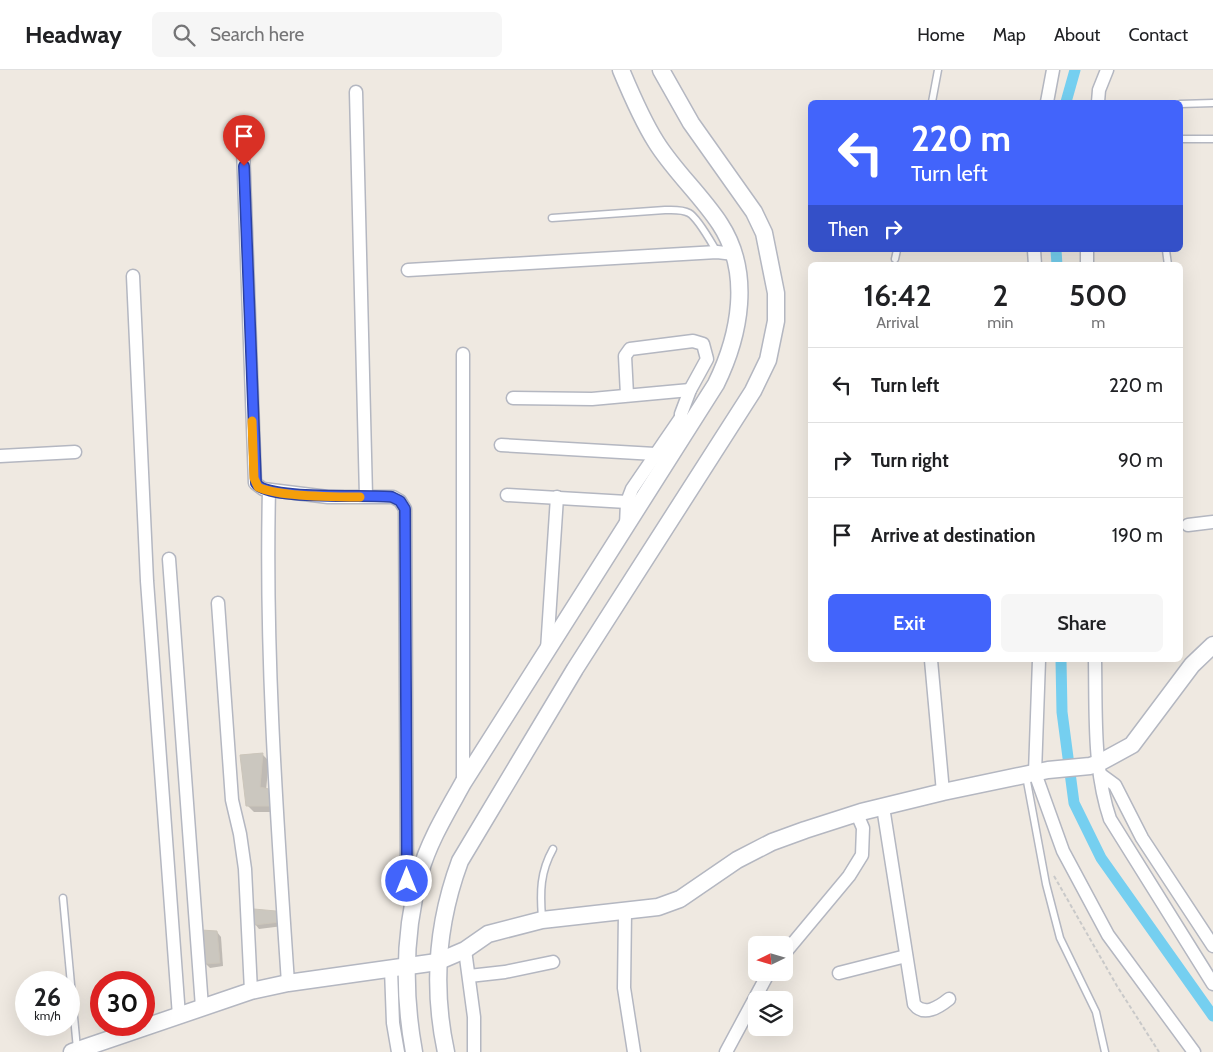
<!DOCTYPE html>
<html lang="en">
<head>
<meta charset="utf-8">
<style>
	:root { --surface:#fff; --page:#f6f6f6; --text:#202124; --muted:#757577; --line:#e0e0e0; --accent:#4264fb }
	body { margin:0; font-family:Cabin,sans-serif; background:var(--page); color:var(--text); height:100vh; display:flex; flex-direction:column; font-size:19px; white-space:nowrap }
	* { box-sizing:border-box; margin:0 }
	p { font-size:16px; color:var(--muted) }
	.icon { flex:none; width:28px; height:28px; fill:none; stroke:currentColor; stroke-width:2; stroke-linecap:round; stroke-linejoin:round }
	.map { position:relative; flex:1; overflow:hidden }
	.drawer { position:absolute; left:808px; top:192px; width:375px; height:400px; display:flex; flex-direction:column; background:var(--surface); border-radius:8px; box-shadow:0 5px 20px #0002 }
	.drawer>* { flex:none }
	.hud { position:absolute; left:808px; top:30px; width:375px; height:152px; border-radius:8px; box-shadow:0 5px 20px #0002; background:#4264fb; color:#fff; overflow:hidden }
	.needle { width:32px; rotate:265deg }
	.buttons { position:absolute; left:748px; top:866px; display:grid; gap:10px }
	.buttons a { display:grid; place-items:center; width:45px; height:45px; border-radius:8px; background:var(--surface); box-shadow:0 5px 20px #0002; font-size:25px }
	.speed { position:absolute; left:15px; top:901px; display:flex; gap:10px; font-size:25px; font-weight:700; text-align:center }
	.speed>* { display:grid; place-content:center; width:65px; height:65px; border-radius:50%; background:var(--surface); box-shadow:0 5px 20px #0002; line-height:1 }
	.speed small { font-size:12px; font-weight:400 }
	.speed .limit { border:8px solid #d22; background:#fff; color:#111 }
	.pin { position:absolute; display:grid; place-items:center; width:42px; height:42px; color:#fff; margin:-51px -21px; border-radius:50% 50% 50% 0; rotate:-45deg; box-shadow:0 0 5px #0007 }
	.pin .icon { rotate:45deg }
	.me { position:absolute; width:55px; margin:-28px; rotate:0deg; stroke-linejoin:round; filter:drop-shadow(0 0 4px #0008) }
	.turn { display:flex; align-items:center; gap:18px; height:105px; padding:0 20px; font-size:22px }
	.turn .icon { width:65px; height:65px; stroke-width:2.5 }
	.turn b { display:block; font-size:35px; line-height:42px }
	.then { display:flex; align-items:center; height:48px; padding:0 20px; background:#0003; gap:10px; font-size:19px }
	.eta { display:flex; justify-content:space-evenly; align-items:center; height:85px; text-align:center }
	.eta b { font-size:30px; font-weight:600; line-height:35px }
	.cta { display:flex; gap:10px; margin-top:auto; padding:10px 20px }
	.cta a { flex:1; height:58px; border-radius:8px; background:var(--accent); color:#fff; font-size:20px; font-weight:600; line-height:58px; text-align:center }
	.cta a+a { background:var(--page); color:var(--text) }
	ul { padding:0; list-style:none }
	li { display:flex; align-items:center; gap:15px; height:75px; padding:0 20px; border-top:1px solid var(--line) }
	li div { flex:1 }
	li b { display:block; font-size:19px }
	li em { font-style:normal }
	header { display:flex; align-items:center; gap:30px; box-sizing:border-box; height:70px; padding:0 25px; background:var(--surface); border-bottom:1px solid var(--line) }
	header strong { font-size:24px }
	nav { display:flex; gap:28px; margin-inline-start:auto; font-size:18px }
	.search { width:350px; height:45px; background:var(--page); display:flex; align-items:center; gap:12px; box-sizing:border-box; padding:0 18px; border-radius:8px; color:var(--muted); font-size:19px }
	.map>svg:first-child { display:block }
</style>
</head>
<body>
<header>
<strong>Headway</strong>
<div class="search"><svg class="icon" aria-label="search" viewBox="0 0 24 24"><circle cx="10" cy="10" r="6"/><path d="M15 15l6 6"/></svg>Search here</div>
<nav><a>Home</a><a>Map</a><a>About</a><a>Contact</a></nav>
</header>
<div class="map">
<svg width="1213" height="982" viewBox="0 0 1213 982">
	<rect width="100%" height="100%" fill="#efe9e1"/>
	<g fill="#0003">
		<path d="M263 685 269 691 266 720 279 742H254L247 735 242 687Z"/>
		<path d="M275 842 283 856 259 859 255 854Z"/>
		<path d="M217 862 221 867 223 896 210 898 205 893Z"/>
	</g>
	<g fill="none" stroke-linecap="round" stroke-linejoin="round">
		<g stroke="#75cff0" stroke-width="11">
			<path d="M1066 32 1075 0"/>
			<path d="M1056 180 1057 195"/>
			<path d="M1061 590 1062 642 1074 733 1101 788 1213 946"/>
		</g>
	</g>
	<g fill="#cbc7bf" stroke="#cbc5ba">
		<path d="M263 683 260 717 269 719 273 736H246L240 685Z"/>
		<path d="M254 839 276 841 280 852 254 855Z"/>
		<path d="M201 860 217 861 220 893 204 894Z"/>
	</g>
	<g fill="none" stroke-linecap="round" stroke-linejoin="round">
		<defs>
			<g id="service">
				<path d="M932 32 938 0"/>
				<path d="M1180 34 1213 33"/>
				<path d="M1180 69H1213"/>
				<path d="M552 148 665 140C672 140 682 139 689 143 698 148 711 172 717 182"/>
				<path d="M1166 180 1168 195"/>
				<path d="M895 189 897 180"/>
				<path d="M1026 706 1046 814 1060 868 1096 942 1105 982"/>
				<path d="M63 828 77 979"/>
				<path d="M542 848C540 822 540 802 553 779"/>
			</g>
			<g id="minor">
				<path d="M356 22 366 426"/>
				<path d="M1047 32 1053 0"/>
				<path d="M1098 32 1099 20 1107 0"/>
				<path d="M243 78 255 413 263 419 328 427H393L400 431 405 439 407 811 410 833"/>
				<path d="M1034 180 1035 195"/>
				<path d="M1087 195V180"/>
				<path d="M408 200 717 182 734 184"/>
				<path d="M133 206 147 511 179 946"/>
				<path d="M463 284V713"/>
				<path d="M627 325 625 286 630 279 693 271 703 274 707 289 690 320 681 344V372"/>
				<path d="M513 328 592 329 690 320"/>
				<path d="M501 375 655 384"/>
				<path d="M0 386 75 382"/>
				<path d="M269 420C265 585 277 749 288 913"/>
				<path d="M507 425 627 432"/>
				<path d="M1188 455 1213 452"/>
				<path d="M626 456 627 432 632 419 680 349"/>
				<path d="M169 489 202 937"/>
				<path d="M218 533 232 730 240 764 245 799 251 921"/>
				<path d="M547 580 557 427"/>
				<path d="M931 590 943 722"/>
				<path d="M1039 590 1035 703 1063 781 1108 865 1194 982"/>
				<path d="M1095 590C1096 642 1093 699 1110 749L1213 914"/>
				<path d="M1100 704 1115 715 1142 768 1213 876"/>
				<path d="M883 737 914 934C924 947 939 937 949 929"/>
				<path d="M625 842 624 918 634 982"/>
				<path d="M465 880 474 947V982"/>
				<path d="M784 884 849 806 862 785 863 758 857 744"/>
				<path d="M391 899 393 953 398 982"/>
				<path d="M839 903 906 886"/>
				<path d="M469 906 505 902 553 892"/>
				<path d="M726 982 769 902"/>
			</g>
			<g id="tertiary">
				<path d="M72 982 251 921 288 913 437 892 465 880 488 864 542 850 658 837 680 829 737 790 772 772 805 760 861 742 943 722 1048 700 1090 696 1099 693 1132 675 1192 595 1213 575"/>
				<path d="M414 982C403 922 404 862 420 803 429 771 447 742 463 713L716 314C740 265 752 203 720 154 701 125 674 101 656 72 642 50 631 24 621 0"/>
				<path d="M446 982C432 917 437 853 460 791L575 599 753 321 768 290 776 251V223L764 163 754 142 691 53 661 0"/>
			</g>
		</defs>
		<use href="#service" stroke="#b4b7c1" stroke-width="9"/>
		<use href="#minor" stroke="#b4b7c1" stroke-width="15"/>
		<use href="#tertiary" stroke="#b4b7c1" stroke-width="19"/>
		<path stroke="#c9c9c9" stroke-width="2" stroke-dasharray="4 2.5" stroke-linecap="butt" d="M1054 806 1117 916 1159 982"/>
		<use href="#service" stroke="#fff" stroke-width="6"/>
		<use href="#minor" stroke="#fff" stroke-width="12"/>
		<use href="#tertiary" stroke="#fff" stroke-width="16"/>
	</g>
	<g fill="none" stroke-linecap="round" stroke-linejoin="round">
		<defs>
			<path id="route" d="M244 96 256 413C266 431 370 424 392 427L400 431 405 439 407 811"/>
		</defs>
		<use href="#route" stroke="#2b41a3" stroke-width="12"/>
		<use href="#route" stroke="#4264fb" stroke-width="9"/>
		<path stroke="#f59e0b" stroke-width="9" d="M252 351 254 408 258 417C278 427 336 427 360 427"/>
	</g>
</svg>
<div class="buttons">
<a><svg class="needle" viewBox="-14 -14 28 28"><path d="M0-13l5 13h-10z" fill="#e53935"/><path d="M0 13l5-13h-10z" fill="#757577"/></svg></a>
<a><svg class="icon" aria-label="layers" viewBox="0 0 24 24"><path d="M12 4l9 5-9 5-9-5zM3 14l9 5 9-5"/></svg></a>
</div>
<div class="speed"><div>26<small>km/h</small></div><div class="limit">30</div></div>
<div class="pin" style="left:244px;top:96px;background:#d93025"><svg class="icon" aria-label="arrive" viewBox="0 0 24 24"><path d="M6 21V4h12l-3 4 3 4H6"/></svg></div>
<svg class="me" style="left:407px;top:811px" viewBox="-20 -20 40 40"><circle r="17" fill="#4264fb" stroke="#fff" stroke-width="3"/><path d="M0-11L8 9 0 5-8 9z" fill="#fff"/></svg>
<div class="hud">
<div class="turn"><svg class="icon" aria-label="left" viewBox="0 0 24 24"><path d="M17 20v-9H6M10 6l-5 5 5 5"/></svg><div><b>220 m</b>Turn left</div></div>
<div class="then">Then<svg class="icon" aria-label="right" viewBox="0 0 24 24"><path d="M7 20v-9h11M14 6l5 5-5 5"/></svg></div>
</div>
<section class="drawer">
<div class="eta">
<div><b>16:42</b><p>Arrival</p></div>
<div><b>2</b><p>min</p></div>
<div><b>500</b><p>m</p></div>
</div>
<ul>
<li><svg class="icon" aria-label="left" viewBox="0 0 24 24"><path d="M17 20v-9H6M10 6l-5 5 5 5"/></svg><div><b>Turn left</b></div><em>220 m</em></li>
<li><svg class="icon" aria-label="right" viewBox="0 0 24 24"><path d="M7 20v-9h11M14 6l5 5-5 5"/></svg><div><b>Turn right</b></div><em>90 m</em></li>
<li><svg class="icon" aria-label="arrive" viewBox="0 0 24 24"><path d="M6 21V4h12l-3 4 3 4H6"/></svg><div><b>Arrive at destination</b></div><em>190 m</em></li>
</ul>
<div class="cta"><a>Exit</a><a>Share</a></div>
</section>
</div>
</body>
</html>
